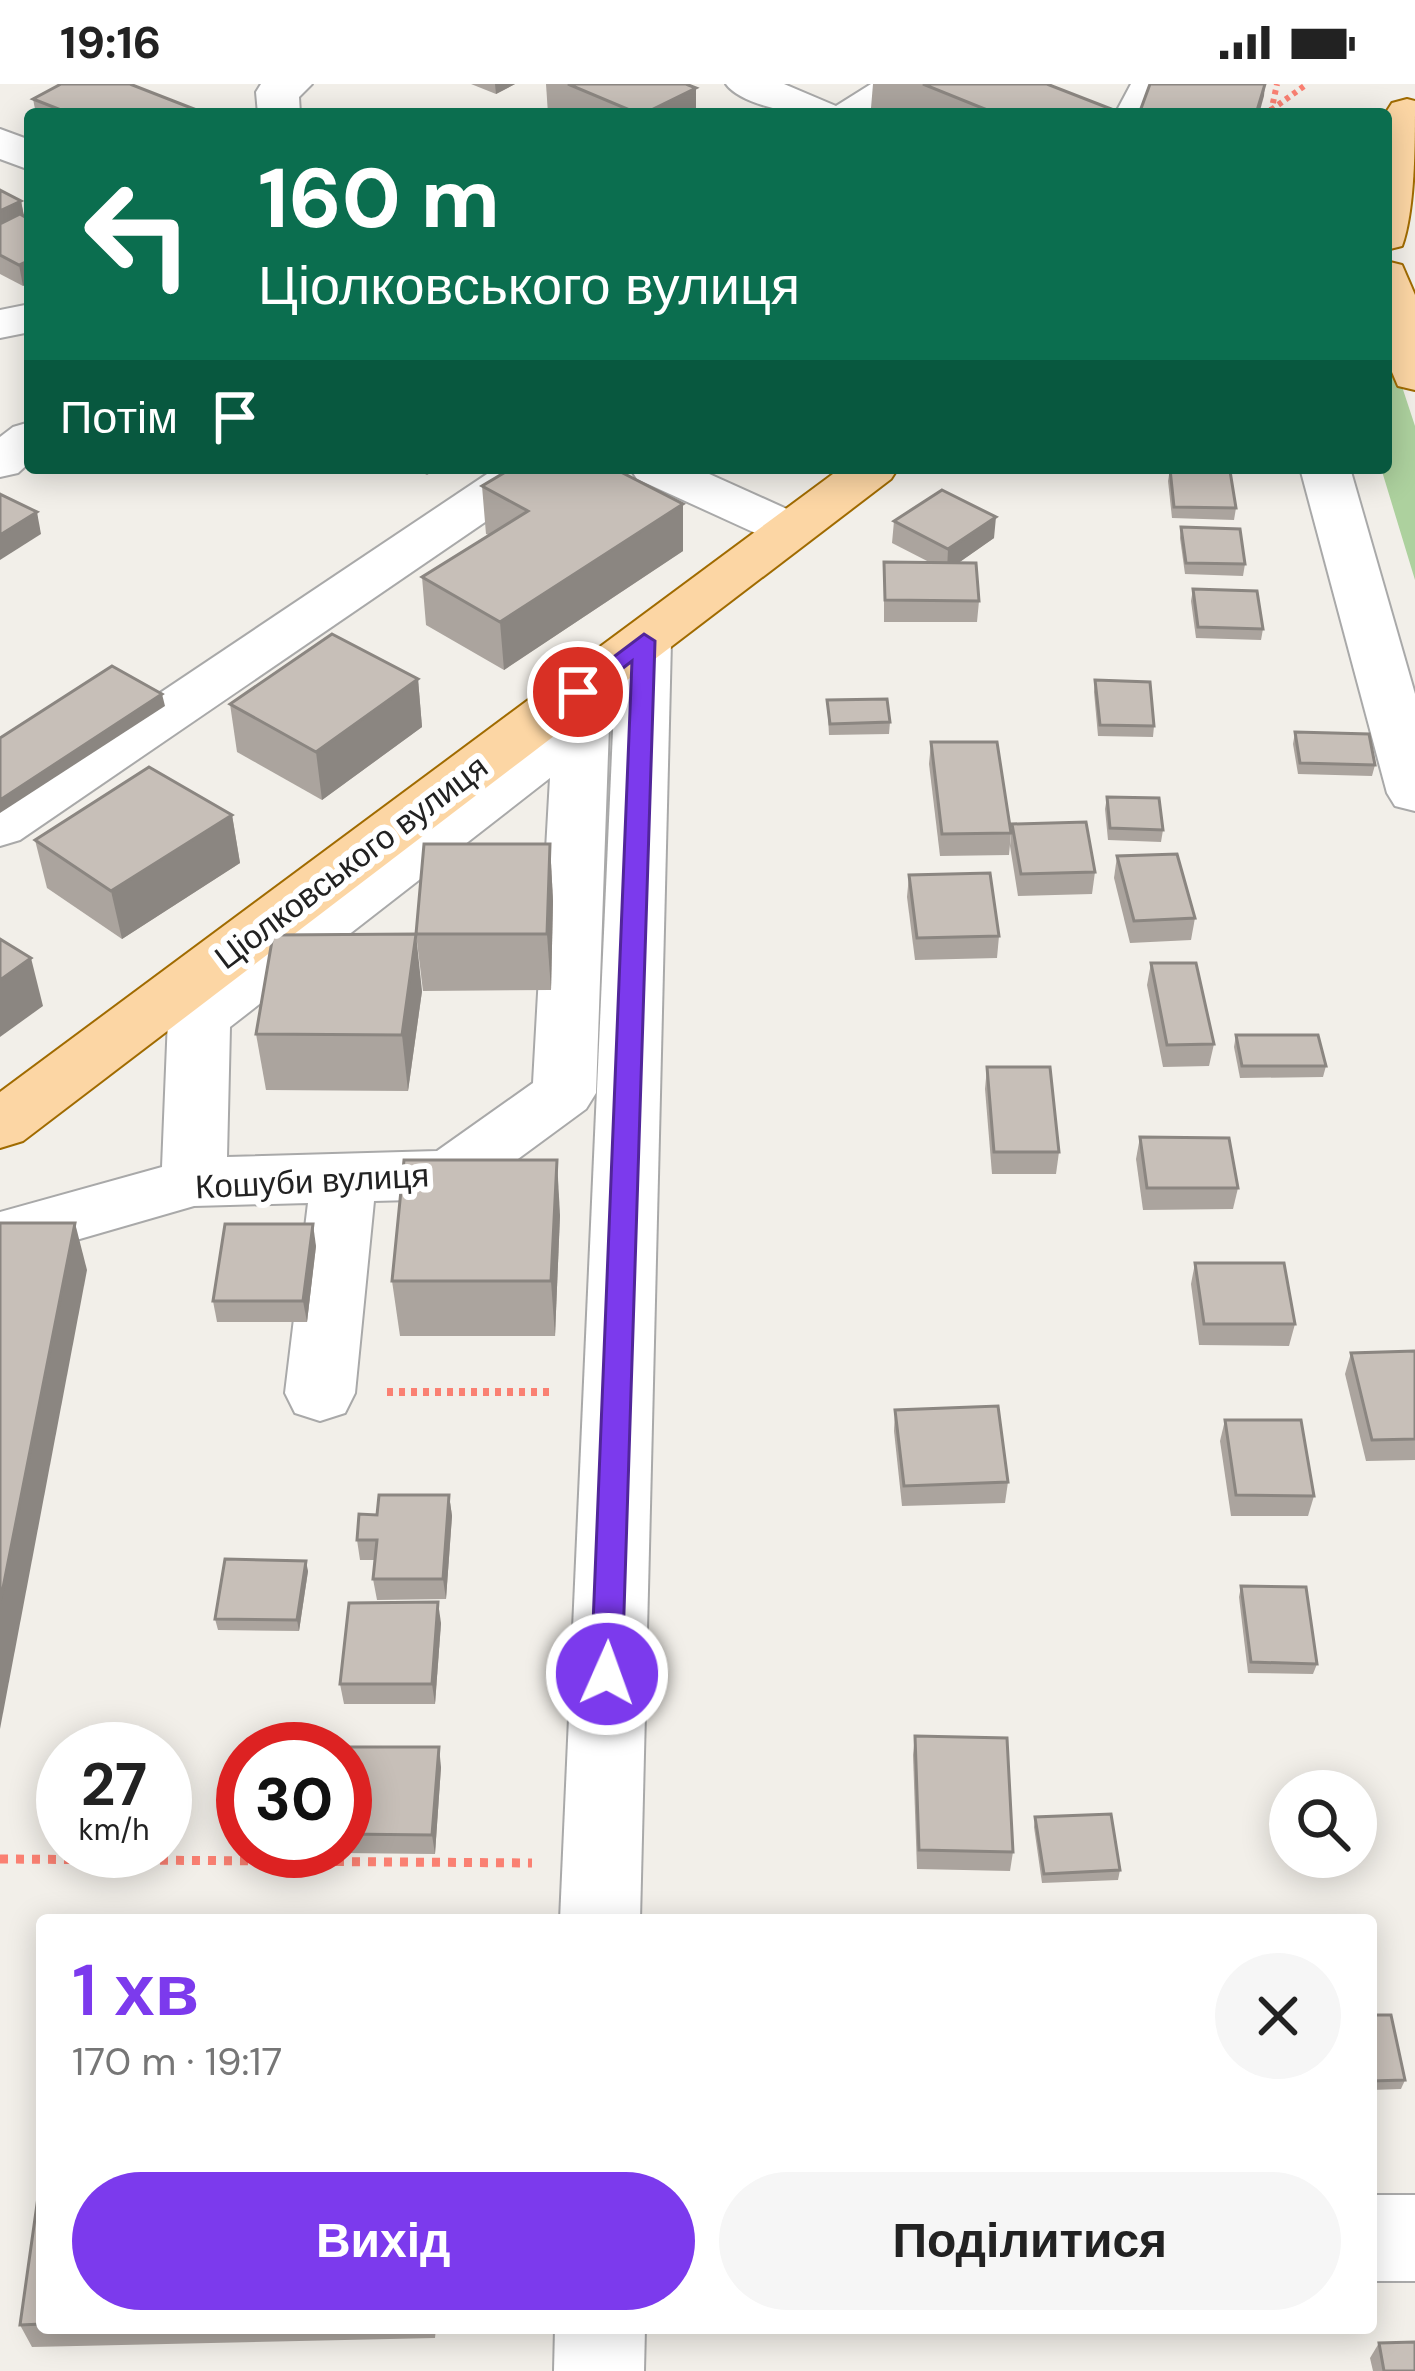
<!DOCTYPE html>
<html lang="uk">
<head>
<meta charset="utf-8">
<style>
	:root { --surface:#fff; --page:#f6f6f6; --text:#222; --muted:#767676; --accent:#7c3aed }
	body { margin:0; font-family:"DM Sans",sans-serif; background:var(--page); color:var(--text); height:100vh; display:flex; flex-direction:column; font-size:45px; white-space:nowrap }
	* { box-sizing:border-box; margin:0 }
	p { font-size:39px; color:var(--muted) }
	.icon { flex:none; width:66px; height:66px; fill:none; stroke:currentColor; stroke-width:2; stroke-linecap:round; stroke-linejoin:round }
	.map { position:relative; flex:1; overflow:hidden }
	.panel { position:absolute; left:36px; top:1830px; width:1341px; height:420px; display:flex; flex-direction:column; background:var(--surface); border-radius:12px; box-shadow:0 6px 30px #0003 }
	.panel>* { flex:none }
	.guide { position:absolute; left:24px; top:24px; width:1368px; height:366px; border-radius:12px; box-shadow:0 6px 30px #0003; background:#0b6e4f; color:#fff; overflow:hidden }
	.tools { position:absolute; left:1269px; top:1686px; display:grid; gap:24px }
	.tools a { display:grid; place-items:center; width:108px; height:108px; border-radius:50%; background:var(--surface); box-shadow:0 6px 30px #0003; font-size:60px }
	.speed { position:absolute; left:36px; top:1638px; display:flex; gap:24px; font-size:60px; font-weight:700; text-align:center }
	.speed>* { display:grid; place-content:center; width:156px; height:156px; border-radius:50%; background:var(--surface); box-shadow:0 6px 30px #0003; line-height:1 }
	.speed small { font-size:30px; font-weight:400 }
	.speed .limit { border:18px solid #d22; background:#fff; color:#111 }
	.pin { position:absolute; display:grid; place-items:center; width:102px; height:102px; color:#fff; margin:-51px; border:6px solid #fff; border-radius:50%; box-shadow:0 3px 12px #0007 }
	.me { position:absolute; width:132px; margin:-66px; rotate:2deg; stroke-linejoin:round; filter:drop-shadow(0 0 9px #0008) }
	.turn { display:flex; align-items:center; gap:42px; height:252px; padding:0 36px; font-size:54px }
	.turn .icon { width:156px; height:156px; stroke-width:2.5 }
	.turn b { display:block; font-size:84px; line-height:102px }
	.then { display:flex; align-items:center; height:114px; padding:0 36px; background:#0003; gap:24px; font-size:45px }
	.round { display:grid; place-items:center; flex:none; width:126px; height:126px; border-radius:63px; background:var(--page) }
	.head { display:flex; align-items:center; justify-content:space-between; height:204px; padding:0 36px }
	h1 { font-size:72px; font-weight:600; line-height:90px; color:var(--accent) }
	.action { display:flex; gap:24px; margin-top:auto; padding:24px 36px }
	.action a { flex:1; height:138px; border-radius:72px; background:var(--accent); color:#fff; font-size:48px; font-weight:600; line-height:138px; text-align:center }
	.action a+a { background:var(--page); color:var(--text) }
	.status { display:flex; justify-content:space-between; align-items:center; height:84px; padding:0 60px; background:var(--surface); direction:ltr }
	.status svg { height:33px; fill:currentColor }
	.map>svg:first-child { display:block }
</style>
</head>
<body>
<div class="status"><b>19:16</b><svg viewBox="0 0 49 12"><path d="M0 12V9h3v3zM5 12V6h3v6zM10 12V3h3v9zM15 12V0h3v12zM26 1h20v11H26zM47 4h2v5h-2z"/></svg></div>
<div class="map">
<svg width="1415" height="2287" viewBox="0 0 1415 2287">
	<rect width="100%" height="100%" fill="#f2efe9"/>
	<path fill="#add19e" d="M1386 254 1415 342V496L1381 384H1386Z"/>
	<g fill="none" stroke-linecap="round" stroke-linejoin="round">
		<defs>
			<g id="minor">
				<path d="M261 0H312L299 13 300 30H258L256 8Z"/>
				<path d="M726 0H784L836 22 871 0H922C914 12 897 24 883 29 851 40 746 29 726 0Z"/>
				<path d="M1131 0H1173L1157 30H1115Z"/>
				<path d="M0 45 30 56V86L0 75Z"/>
				<path d="M30 220V248L0 254V226Z"/>
				<path d="M30 338V378L18 389 0 393V353L13 343Z"/>
				<path d="M496 384H555L548 395 20 756 0 762V716Z"/>
				<path d="M630 384H696L809 435 817 446 809 457 791 461 773 457 637 395Z"/>
				<path d="M1300 384H1350L1415 610V727L1395 722 1387 709Z"/>
				<path d="M644 541 663 545 671 557 640 1836H560L617 557 625 545Z"/>
				<path d="M578 591 597 596 605 608 609 642 596 1009 586 1025 473 1108 450 1115 374 1117 355 1309 345 1329 320 1337 295 1329 285 1309 308 1119 194 1122 0 1178V1128L162 1083 168 935 177 920 553 636 551 608 559 596ZM550 694 533 999 437 1067 227 1073 230 943Z"/>
				<rect x="1371" y="2111" width="44" height="86"/>
				<path d="M555 2244H645L644 2287H554Z"/>
			</g>
			<g id="major">
				<path d="M1407 15 1415 17C1415 59 1415 126 1402 162L1386 166 1385 30 1392 19Z"/>
				<path d="M1386 177 1402 181 1415 211V306L1398 302 1386 274Z"/>
				<path d="M841 384H898L891 395 23 1057 0 1064V1008Z"/>
			</g>
		</defs>
		<use href="#minor" stroke="#a9a9a9" stroke-width="4"/>
		<use href="#major" stroke="#a06b00" stroke-width="4"/>
		<g stroke="#fa8072" stroke-width="6" stroke-dasharray="4.5 4.5" stroke-linecap="butt">
			<path d="M1271 26 1307 0"/>
			<path d="M1271 28 1277 0"/>
		</g>
		<path stroke="#fa8072" stroke-width="8" stroke-dasharray="6 6" stroke-linecap="butt" d="M387 1308H552"/>
		<path stroke="#fa8072" stroke-width="9" stroke-dasharray="8 8" stroke-linecap="butt" d="M0 1775 532 1779"/>
		<use href="#minor" fill="#fff" fill-rule="evenodd"/>
		<use href="#major" fill="#fcd6a4" fill-rule="evenodd"/>
	</g>
	<g fill="#aba49e">
		<path d="M471 0H515L496 10Z"/>
		<path d="M546 0H686L696 4V30H548Z"/>
		<path d="M873 0H1047L1123 30H885L871 24Z"/>
		<path d="M33 15 194 30H36Z"/>
		<path d="M0 106 21 117 24 133 23 202 0 190Z"/>
		<path d="M413 384H439L427 391Z"/>
		<path d="M1170 385 1236 424 1234 436 1172 434 1168 397Z"/>
		<path d="M482 402 683 420V467L504 586 426 541 422 493 489 451 486 450Z"/>
		<path d="M894 437 994 454 958 479 979 517 977 538H884V478L931 479 892 459Z"/>
		<path d="M1181 443 1245 480 1243 492 1185 490 1180 454Z"/>
		<path d="M1193 505 1263 545 1261 556 1196 554 1191 517Z"/>
		<path d="M418 595 422 643 322 716 237 668 230 620Z"/>
		<path d="M1095 596 1154 642 1153 653 1098 652 1094 608Z"/>
		<path d="M827 616 890 638 889 650 829 651Z"/>
		<path d="M1295 648 1375 681 1372 692 1298 690 1293 660Z"/>
		<path d="M931 658 1011 749 1009 771 940 772 929 680Z"/>
		<path d="M1107 713 1163 746 1161 758 1108 756 1105 725Z"/>
		<path d="M232 731 240 779 122 855 47 804 35 756Z"/>
		<path d="M1012 740 1095 788 1092 810 1018 812 1010 762Z"/>
		<path d="M550 760 553 817 551 906 423 907 416 850Z"/>
		<path d="M1117 772 1195 834 1191 856 1130 859 1114 794Z"/>
		<path d="M909 791 999 852 997 874 915 876 907 813Z"/>
		<path d="M1151 879 1214 960 1209 982 1163 983 1147 901Z"/>
		<path d="M422 907 408 1007 266 1006 256 950Z"/>
		<path d="M1236 951 1326 982 1323 993 1240 994 1234 963Z"/>
		<path d="M987 983 1059 1068 1056 1090H992L985 1005Z"/>
		<path d="M1140 1053 1238 1104 1233 1125 1143 1126 1136 1075Z"/>
		<path d="M560 1131 555 1252H400L392 1197Z"/>
		<path d="M316 1162 307 1238H217L213 1217Z"/>
		<path d="M1195 1179 1295 1240 1289 1262 1199 1261 1191 1200Z"/>
		<path d="M1415 1267V1376L1366 1377 1345 1290 1351 1269Z"/>
		<path d="M895 1326 1008 1398 1005 1419 902 1422 894 1347Z"/>
		<path d="M1225 1336 1314 1412 1308 1432H1231L1220 1357Z"/>
		<path d="M449 1411 452 1432 446 1515 377 1516 373 1495 375 1476H360L357 1456 377 1431Z"/>
		<path d="M308 1487 299 1547 218 1546 215 1535Z"/>
		<path d="M1241 1502 1317 1580 1313 1590 1248 1589 1239 1513Z"/>
		<path d="M441 1539 435 1620H344L340 1600Z"/>
		<path d="M915 1652 1013 1768 1010 1787 917 1785 913 1671Z"/>
		<path d="M345 1676 441 1683 435 1770 342 1769 341 1767H345Z"/>
		<path d="M1035 1733 1120 1786 1118 1796 1042 1799 1034 1743Z"/>
		<path d="M1371 1931 1405 1996 1401 2005 1371 2006Z"/>
		<path d="M42 2106V2244H436L435 2254 32 2263 20 2241Z"/>
		<path d="M1379 2259 1415 2287H1373L1370 2274Z"/>
	</g>
	<g fill="#8b8681">
		<path d="M495 0H515L496 10Z"/>
		<path d="M1265 0 1264 12 1259 30H1256Z"/>
		<path d="M696 4V30H643Z"/>
		<path d="M21 117 25 137 0 150V127Z"/>
		<path d="M30 176V199L23 202 19 181Z"/>
		<path d="M683 420V467L504 586 500 538Z"/>
		<path d="M37 428 41 450 0 476V451Z"/>
		<path d="M996 433 994 454 947 487 948 465Z"/>
		<path d="M418 595 422 643 322 716 316 668Z"/>
		<path d="M162 610 165 622 0 729V716Z"/>
		<path d="M232 731 240 779 122 855 111 807Z"/>
		<path d="M550 760 553 817 551 906 547 850Z"/>
		<path d="M416 850 422 907 408 1007 402 951Z"/>
		<path d="M31 874 43 922 0 953V896Z"/>
		<path d="M557 1076 560 1131 555 1252 551 1197Z"/>
		<path d="M75 1139 87 1186 0 1645V1519Z"/>
		<path d="M313 1140 316 1162 307 1238 303 1217Z"/>
		<path d="M449 1411 452 1432 446 1515 443 1495Z"/>
		<path d="M306 1477 308 1487 299 1547 297 1536Z"/>
		<path d="M438 1518 441 1539 435 1620 432 1600Z"/>
		<path d="M439 1663 441 1683 435 1770 432 1751Z"/>
	</g>
	<g fill="#c7bfb8" stroke="#8b8681" stroke-width="3">
		<path d="M61 0H130L194 25 184 30H71L33 15Z"/>
		<path d="M568 0H686L696 4 643 30H639Z"/>
		<path d="M923 0H1047L1124 30H997Z"/>
		<path d="M1150 0H1265L1256 30H1139Z"/>
		<path d="M0 106 21 117 0 127Z"/>
		<path d="M20 130 30 136V176L19 181 0 171V140Z"/>
		<path d="M512 384H613L683 420 500 538 422 493 528 427 482 402Z"/>
		<path d="M1170 385 1230 387 1236 424 1174 423Z"/>
		<path d="M942 406 996 433 948 465 894 437Z"/>
		<path d="M0 410 37 428 0 451Z"/>
		<path d="M1181 443 1240 445 1245 480 1186 479Z"/>
		<path d="M884 478 976 479 979 517 885 516Z"/>
		<path d="M1193 505 1257 507 1263 545 1198 543Z"/>
		<path d="M332 550 418 595 316 668 230 620Z"/>
		<path d="M112 582 162 610 0 716V654Z"/>
		<path d="M1095 596 1150 598 1154 642 1100 641Z"/>
		<path d="M887 615 890 638 830 640 827 616Z"/>
		<path d="M1295 648 1369 650 1375 681 1300 679Z"/>
		<path d="M931 658H997L1011 749 942 750Z"/>
		<path d="M149 683 232 731 111 807 35 756Z"/>
		<path d="M1107 713 1159 714 1163 746 1110 744Z"/>
		<path d="M1086 738 1095 788 1021 790 1012 740Z"/>
		<path d="M424 760H550L547 850H416Z"/>
		<path d="M1177 770 1195 834 1134 837 1117 772Z"/>
		<path d="M990 789 999 852 917 854 909 791Z"/>
		<path d="M416 850 402 951 256 950 273 851Z"/>
		<path d="M0 855 31 874 0 896Z"/>
		<path d="M1151 879H1196L1214 960 1167 961Z"/>
		<path d="M1236 951H1318L1326 982H1242Z"/>
		<path d="M987 983H1050L1059 1068H994Z"/>
		<path d="M1140 1053 1229 1054 1238 1104H1147Z"/>
		<path d="M404 1076H557L551 1197H392Z"/>
		<path d="M0 1139H75L0 1519Z"/>
		<path d="M225 1140H313L303 1217H213Z"/>
		<path d="M1195 1179H1284L1295 1240H1204Z"/>
		<path d="M1415 1267V1355L1372 1356 1351 1269Z"/>
		<path d="M998 1322 1008 1398 904 1402 895 1326Z"/>
		<path d="M1225 1336H1301L1314 1412 1236 1411Z"/>
		<path d="M379 1411H449L443 1495H373L377 1456H357L359 1430 377 1431Z"/>
		<path d="M225 1475 306 1477 297 1536 215 1535Z"/>
		<path d="M1241 1502 1306 1503 1317 1580 1251 1578Z"/>
		<path d="M438 1518 432 1600H340L349 1519Z"/>
		<path d="M915 1652 1007 1654 1013 1768 919 1766Z"/>
		<path d="M346 1663H439L432 1751 345 1750Z"/>
		<path d="M1111 1730 1120 1786 1044 1790 1035 1733Z"/>
		<path d="M1371 1931H1391L1405 1996 1371 1997Z"/>
		<path d="M39 2106H42V2240L20 2241Z"/>
		<path d="M1415 2258V2287H1384L1379 2259Z"/>
	</g>
	<path fill="#7c3aed" stroke="#51269a" stroke-width="3" d="M644 550 655 557 622 1590 618 1600 607 1604 596 1600 591 1590 632 577 586 613 578 615 567 608Z"/>
	<g text-anchor="middle" dominant-baseline="central" stroke-width="12" stroke-linejoin="round" paint-order="stroke">
		<g font-size="33" fill="#222" stroke="#fff">
			<text transform="translate(351 778) rotate(-37)">Ціолковського вулиця</text>
			<text transform="translate(312 1097) rotate(-3)">Кошуби вулиця</text>
		</g>
	</g>
</svg>
<div class="tools">
<a><svg class="icon" aria-label="search" viewBox="0 0 24 24"><circle cx="10" cy="10" r="6"/><path d="M15 15l6 6"/></svg></a>
</div>
<div class="speed"><div>27<small>km/h</small></div><div class="limit">30</div></div>
<div class="pin" style="left:578px;top:608px;background:#d93025"><svg class="icon" aria-label="arrive" viewBox="0 0 24 24"><path d="M6 21V4h12l-3 4 3 4H6"/></svg></div>
<svg class="me" style="left:607px;top:1590px" viewBox="-20 -20 40 40"><circle r="17" fill="#7c3aed" stroke="#fff" stroke-width="3"/><path d="M0-11L8 9 0 5-8 9z" fill="#fff"/></svg>
<div class="guide">
<div class="turn"><svg class="icon" aria-label="left" viewBox="0 0 24 24"><path d="M17 20v-9H6M10 6l-5 5 5 5"/></svg><div><b>160 m</b>Ціолковського вулиця</div></div>
<div class="then">Потім<svg class="icon" aria-label="arrive" viewBox="0 0 24 24"><path d="M6 21V4h12l-3 4 3 4H6"/></svg></div>
</div>
<section class="panel">
<div class="head"><div><h1>1 хв</h1><p>170 m · 19:17</p></div><a class="round"><svg class="icon" aria-label="close" viewBox="0 0 24 24"><path d="M6 6l12 12M18 6L6 18"/></svg></a></div>
<div class="action"><a>Вихід</a><a>Поділитися</a></div>
</section>
</div>
</body>
</html>
